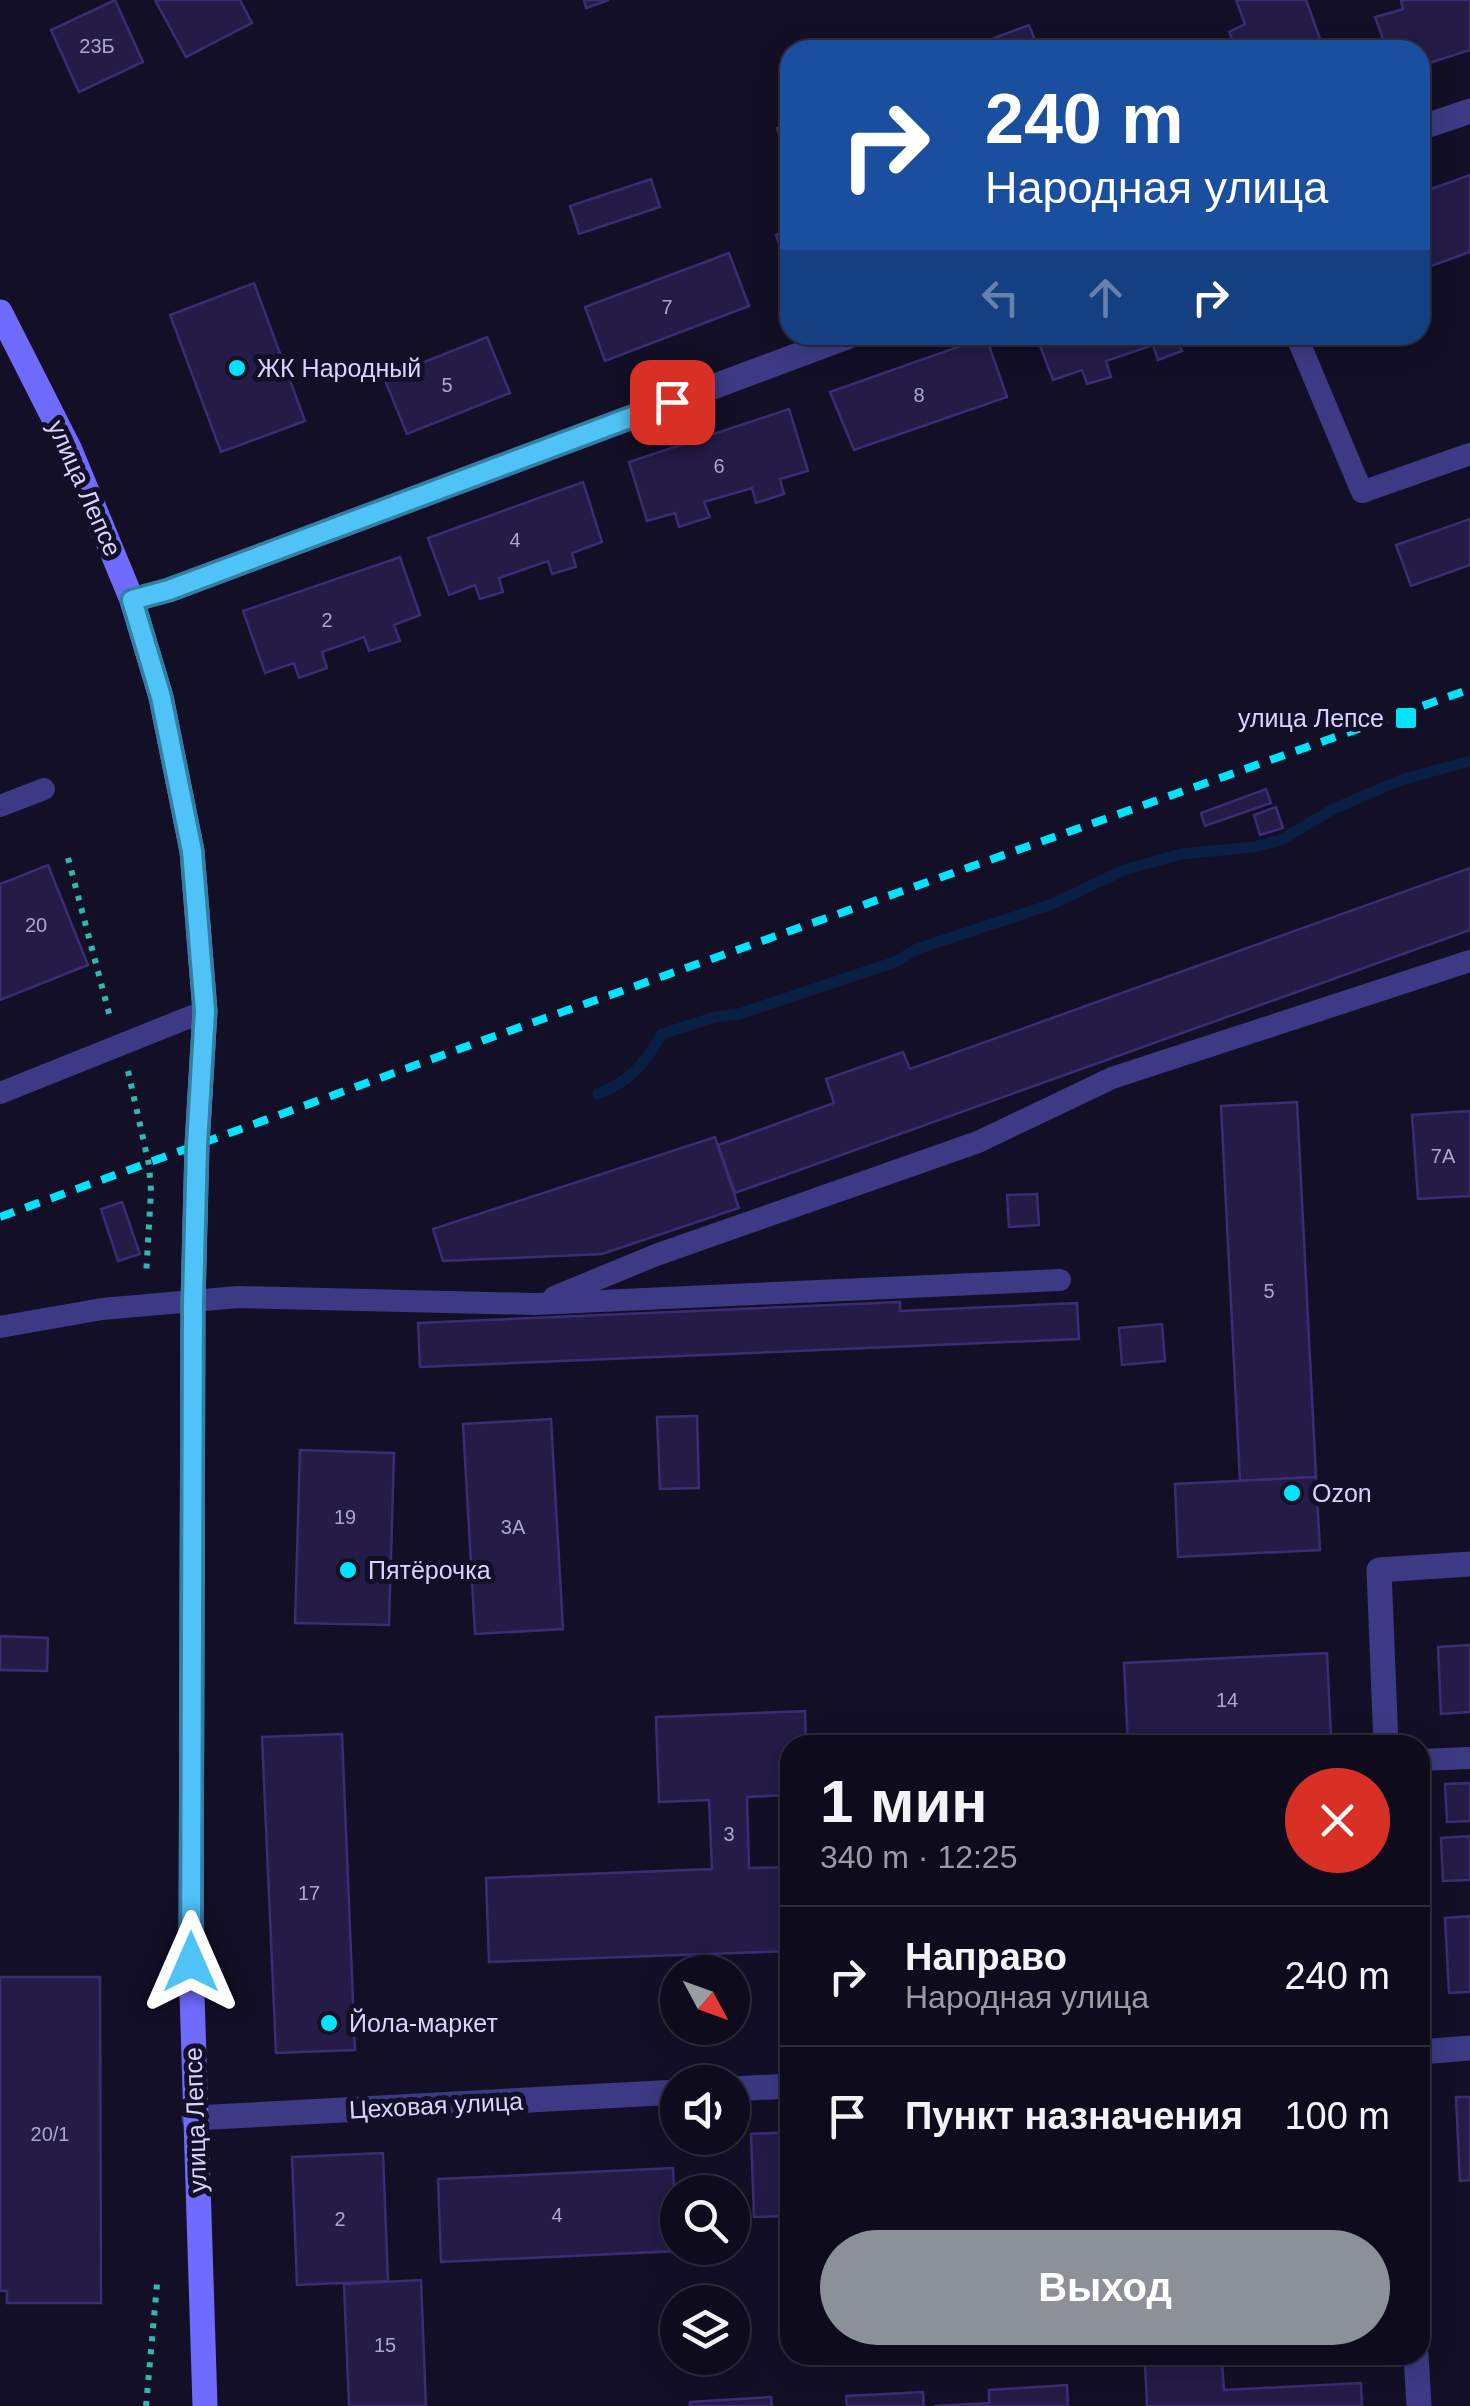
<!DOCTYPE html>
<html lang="ru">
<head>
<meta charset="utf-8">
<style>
	:root { --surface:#0e0b1c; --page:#171425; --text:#f1f3f6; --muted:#9b9ba3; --line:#2e2b3b; --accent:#8c9099 }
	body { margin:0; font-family:Helvetica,sans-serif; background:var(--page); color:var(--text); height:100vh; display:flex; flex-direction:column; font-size:38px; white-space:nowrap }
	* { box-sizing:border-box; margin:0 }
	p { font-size:32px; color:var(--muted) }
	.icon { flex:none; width:55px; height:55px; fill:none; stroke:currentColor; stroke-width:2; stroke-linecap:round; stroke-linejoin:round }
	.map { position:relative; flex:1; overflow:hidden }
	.sheet { position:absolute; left:780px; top:1735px; width:650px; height:630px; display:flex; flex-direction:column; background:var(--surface); border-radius:30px; box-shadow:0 5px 25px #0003,0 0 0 2px var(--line) }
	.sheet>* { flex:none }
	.guide { position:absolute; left:780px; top:40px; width:650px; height:305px; border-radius:30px; box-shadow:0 5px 25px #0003,0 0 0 2px var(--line); background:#1a4fa0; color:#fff; overflow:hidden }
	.needle { width:65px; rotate:131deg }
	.fabs { position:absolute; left:660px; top:1955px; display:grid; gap:20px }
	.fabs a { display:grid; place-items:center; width:90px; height:90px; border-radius:50%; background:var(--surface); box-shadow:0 5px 25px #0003,0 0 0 2px var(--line); font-size:50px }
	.pin { position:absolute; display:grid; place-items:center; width:85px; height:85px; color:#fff; margin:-42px; border-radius:20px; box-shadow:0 5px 15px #0006 }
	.me { position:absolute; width:110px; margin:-55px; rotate:0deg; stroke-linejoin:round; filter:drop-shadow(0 0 8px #0008) }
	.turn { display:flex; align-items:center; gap:35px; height:210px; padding:0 40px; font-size:45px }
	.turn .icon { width:130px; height:130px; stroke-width:2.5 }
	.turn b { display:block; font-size:70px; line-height:85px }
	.lanes { display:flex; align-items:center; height:95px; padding:0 40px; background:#0003; justify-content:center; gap:50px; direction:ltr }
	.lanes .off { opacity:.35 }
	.round { display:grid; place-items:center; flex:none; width:105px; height:105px; border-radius:52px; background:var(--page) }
	.head { display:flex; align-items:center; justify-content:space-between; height:170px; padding:0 40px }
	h1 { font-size:60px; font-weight:700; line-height:75px }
	.action { display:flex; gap:20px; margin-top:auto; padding:20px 40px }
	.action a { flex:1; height:115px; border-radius:60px; background:var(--accent); color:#fff; font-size:40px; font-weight:700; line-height:115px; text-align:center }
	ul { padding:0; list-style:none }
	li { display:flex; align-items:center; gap:30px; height:140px; padding:0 40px; border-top:2px solid var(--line) }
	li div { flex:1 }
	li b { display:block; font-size:38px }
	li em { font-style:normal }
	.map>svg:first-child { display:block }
</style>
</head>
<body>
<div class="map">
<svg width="1470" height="2406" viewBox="0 0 1470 2406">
	<rect width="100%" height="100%" fill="#130f26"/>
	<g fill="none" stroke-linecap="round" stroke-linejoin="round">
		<path stroke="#0a1f44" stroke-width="11" d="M598 1094C630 1082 645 1063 662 1034L715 1017 739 1014 895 962 917 949 1050 905 1124 870 1181 854 1253 847 1281 840 1333 809 1401 780 1470 761"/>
	</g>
	<g fill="#241b47" stroke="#3b2d73" stroke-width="2.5">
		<path d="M115 0 143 62 79 92 51 30Z"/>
		<path d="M155 0H240L252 23 186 57Z"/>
		<path d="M584 0H609L586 8Z"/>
		<path d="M1236 0H1306L1324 50H1237L1229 32 1245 24Z"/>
		<path d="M1401 0H1470V50L1420 66V50H1387L1375 17 1403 9Z"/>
		<path d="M1029 25 1039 50H963Z"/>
		<path d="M790 124V158L788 159 777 128Z"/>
		<path d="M1470 175V252L1420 270V193Z"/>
		<path d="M651 179 660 207 579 234 570 206Z"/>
		<path d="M790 230V276L776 235Z"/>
		<path d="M729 253 749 306 605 361 585 307Z"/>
		<path d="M254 283 305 421 221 452 170 315Z"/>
		<path d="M1036 335H1182L1176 337 1182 351 1158 360 1153 345 1106 361 1111 377 1087 384 1082 370 1053 380Z"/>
		<path d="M487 337 510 393 407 434 384 378Z"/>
		<path d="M986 337 1007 397 854 450 830 392Z"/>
		<path d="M789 409 808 471 780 479 784 494 756 503 752 488 704 502 710 517 679 527 675 513 647 521 629 462Z"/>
		<path d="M583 482 602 542 572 553 576 567 552 574 548 561 499 578 503 592 480 599 475 585 449 595 428 538Z"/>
		<path d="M1470 519V565L1411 586 1396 545Z"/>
		<path d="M400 557 420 615 394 625 400 641 369 651 364 637 322 652 327 668 299 678 294 663 265 673 243 611Z"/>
		<path d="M1266 789 1271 803 1205 826 1201 813Z"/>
		<path d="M1276 807 1283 828 1260 835 1254 815Z"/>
		<path d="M48 865 88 965 0 1000V884Z"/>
		<path d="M1470 868V930L735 1193 718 1145 834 1103 826 1079 903 1052 910 1069Z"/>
		<path d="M1297 1102 1316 1477 1240 1481 1221 1106Z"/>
		<path d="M1470 1111V1196L1418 1199 1412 1115Z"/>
		<path d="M715 1137 739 1208 602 1254 443 1261 433 1229Z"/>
		<path d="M1037 1194 1039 1225 1009 1227 1007 1195Z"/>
		<path d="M122 1202 140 1254 118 1261 101 1209Z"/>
		<path d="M900 1302V1311L1077 1303 1079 1339 420 1367 418 1323Z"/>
		<path d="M1162 1324 1165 1361 1122 1365 1119 1328Z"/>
		<path d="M697 1416 699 1488 660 1489 657 1417Z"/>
		<path d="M551 1419 563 1629 475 1634 463 1424Z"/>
		<path d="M300 1450 394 1453 389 1625 295 1623Z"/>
		<path d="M1316 1477 1320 1550 1178 1557 1175 1484Z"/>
		<path d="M0 1636 48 1638 47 1671 0 1670Z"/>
		<path d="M1470 1645V1712L1441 1714 1438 1647Z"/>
		<path d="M1327 1653 1331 1736 1128 1745 1124 1663Z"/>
		<path d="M805 1711 806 1745H790V1795L747 1797 749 1868 790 1867V1951L489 1962 486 1878 712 1869 709 1800 659 1802 656 1717Z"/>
		<path d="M342 1734 355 2050 276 2053 262 1737Z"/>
		<path d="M1470 1783V1821L1447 1822 1445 1784Z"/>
		<path d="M1470 1836V1880L1443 1881 1441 1838Z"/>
		<path d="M1470 1916V1992L1449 1993 1445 1918Z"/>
		<path d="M0 1977H100L101 2303H7V2291H0Z"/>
		<path d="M1456 2097H1470V2180L1460 2181Z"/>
		<path d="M790 2132V2216L754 2217 751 2134Z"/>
		<path d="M383 2153 388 2281 297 2285 292 2157Z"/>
		<path d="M673 2168 677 2251 441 2262 438 2179Z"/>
		<path d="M421 2280 426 2406H349L344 2284Z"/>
		<path d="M1222 2360 1224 2390 1361 2383 1362 2406H1147L1145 2364Z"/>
		<path d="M1067 2385 1068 2406H934L989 2403V2390Z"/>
		<path d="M923 2392 924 2406H847L846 2396Z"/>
		<path d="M771 2397 772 2406H690V2402Z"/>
	</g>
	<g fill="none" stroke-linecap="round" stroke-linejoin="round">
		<g stroke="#2fb8b0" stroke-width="6" stroke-dasharray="5 8" stroke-linecap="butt">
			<path d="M68 858 110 1017"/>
			<path d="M128 1071 149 1165 151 1191 146 1276"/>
			<path d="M146 2406 157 2284"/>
		</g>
		<g stroke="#3d3a85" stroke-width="22">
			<path d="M1296 335 1362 492 1470 454"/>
			<path d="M0 806 44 789"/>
			<path d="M0 1093 205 1011"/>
			<path d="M554 1297 656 1255 978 1142 1112 1078 1470 961"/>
			<path d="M0 1327 102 1309 238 1297 535 1304 1060 1280"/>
			<path d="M1420 1760 1470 1758"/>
		</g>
		<g stroke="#3d3a85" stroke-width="25">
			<path d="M1420 128 1470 111"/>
			<path d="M132 600 169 590 852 335"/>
			<path d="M1386 1745 1379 1570 1470 1564"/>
			<path d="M1420 2052 1470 2048"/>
			<path d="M732 2089 790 2086"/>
			<path d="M194 2118 678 2092"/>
			<path d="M1416 2355 1419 2406"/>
		</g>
		<path stroke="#6f6bff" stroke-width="25" d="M0 312 70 450 132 600 161 697 192 851 205 1011 197 1145 193 1302 191 1962 205 2406"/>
		<path stroke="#00e5ff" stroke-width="8" stroke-dasharray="15 12" stroke-linecap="butt" d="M0 1217 495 1036 1470 689"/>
	</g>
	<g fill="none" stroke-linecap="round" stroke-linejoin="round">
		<defs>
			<path id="route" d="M191 1962 193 1302 197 1145 205 1011 192 851 161 697 132 600 169 590 672 402"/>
		</defs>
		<use href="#route" stroke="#337fa1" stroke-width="25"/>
		<use href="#route" stroke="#4fc3f7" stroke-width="18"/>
	</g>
	<g fill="#00e5ff" stroke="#130f26" stroke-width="4">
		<circle cx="237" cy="368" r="10"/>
		<rect x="1394" y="706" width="24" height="24" rx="5"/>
		<circle cx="1292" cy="1493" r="10"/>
		<circle cx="348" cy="1570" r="10"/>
		<circle cx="329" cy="2023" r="10"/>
	</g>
	<g text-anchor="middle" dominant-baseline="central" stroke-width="10" stroke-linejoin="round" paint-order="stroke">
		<g font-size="20" fill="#aca6d1">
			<text x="97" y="46">23Б</text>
			<text x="667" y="307">7</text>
			<text x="447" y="385">5</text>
			<text x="919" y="395">8</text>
			<text x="719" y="466">6</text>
			<text x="515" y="540">4</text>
			<text x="327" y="620">2</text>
			<text x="36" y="925">20</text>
			<text x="1443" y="1156">7А</text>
			<text x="1269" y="1291">5</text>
			<text x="345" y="1517">19</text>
			<text x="513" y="1527">3А</text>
			<text x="1227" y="1700">14</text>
			<text x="729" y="1834">3</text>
			<text x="309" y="1893">17</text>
			<text x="50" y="2134">20/1</text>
			<text x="557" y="2215">4</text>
			<text x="340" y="2219">2</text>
			<text x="385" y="2345">15</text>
		</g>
		<g font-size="25" fill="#d9d4ff" stroke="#130f26" text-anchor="start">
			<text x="257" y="368">ЖК Народный</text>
			<text x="1384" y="718" text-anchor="end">улица Лепсе</text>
			<text x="1312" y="1493">Ozon</text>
			<text x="368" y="1570">Пятёрочка</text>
			<text x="349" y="2023">Йола-маркет</text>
		</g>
		<g font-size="25" fill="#d9d4ff" stroke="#130f26">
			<text transform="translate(85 488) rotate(66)">улица Лепсе</text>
			<text transform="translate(436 2105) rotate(-3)">Цеховая улица</text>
			<text transform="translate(195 2120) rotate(-92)">улица Лепсе</text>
		</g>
	</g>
</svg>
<div class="fabs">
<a><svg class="needle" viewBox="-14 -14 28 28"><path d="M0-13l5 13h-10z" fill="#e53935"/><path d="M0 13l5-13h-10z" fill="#9b9ba3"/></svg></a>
<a><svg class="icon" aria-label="sound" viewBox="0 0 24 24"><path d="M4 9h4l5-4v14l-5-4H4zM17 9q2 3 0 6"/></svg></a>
<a><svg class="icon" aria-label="search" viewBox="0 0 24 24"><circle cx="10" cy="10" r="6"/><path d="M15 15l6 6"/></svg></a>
<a><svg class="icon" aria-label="layers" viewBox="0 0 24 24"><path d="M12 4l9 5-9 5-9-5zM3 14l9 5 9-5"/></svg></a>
</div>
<div class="pin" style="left:672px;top:402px;background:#d93025"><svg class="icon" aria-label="arrive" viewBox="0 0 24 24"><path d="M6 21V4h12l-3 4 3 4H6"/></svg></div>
<svg class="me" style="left:191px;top:1962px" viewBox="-20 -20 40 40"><path d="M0-17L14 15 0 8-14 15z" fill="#4fc3f7" stroke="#fff" stroke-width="4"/></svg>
<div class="guide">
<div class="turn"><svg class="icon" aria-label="right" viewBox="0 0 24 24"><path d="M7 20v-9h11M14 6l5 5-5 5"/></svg><div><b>240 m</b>Народная улица</div></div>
<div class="lanes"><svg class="icon off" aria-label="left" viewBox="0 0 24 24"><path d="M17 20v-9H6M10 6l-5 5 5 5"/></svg><svg class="icon off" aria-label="ahead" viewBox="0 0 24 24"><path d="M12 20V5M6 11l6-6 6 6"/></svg><svg class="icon" aria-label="right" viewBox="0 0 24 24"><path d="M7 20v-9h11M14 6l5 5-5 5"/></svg></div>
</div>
<section class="sheet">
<div class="head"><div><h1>1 мин</h1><p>340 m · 12:25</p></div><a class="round" style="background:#d93025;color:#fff"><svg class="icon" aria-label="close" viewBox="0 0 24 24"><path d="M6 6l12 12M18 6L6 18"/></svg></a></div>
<ul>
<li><svg class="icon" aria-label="right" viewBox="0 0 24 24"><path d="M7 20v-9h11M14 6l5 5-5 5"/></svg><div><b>Направо</b><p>Народная улица</p></div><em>240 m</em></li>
<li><svg class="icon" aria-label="arrive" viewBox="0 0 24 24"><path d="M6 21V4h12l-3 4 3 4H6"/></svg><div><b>Пункт назначения</b></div><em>100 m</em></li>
</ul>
<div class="action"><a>Выход</a></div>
</section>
</div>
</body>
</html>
